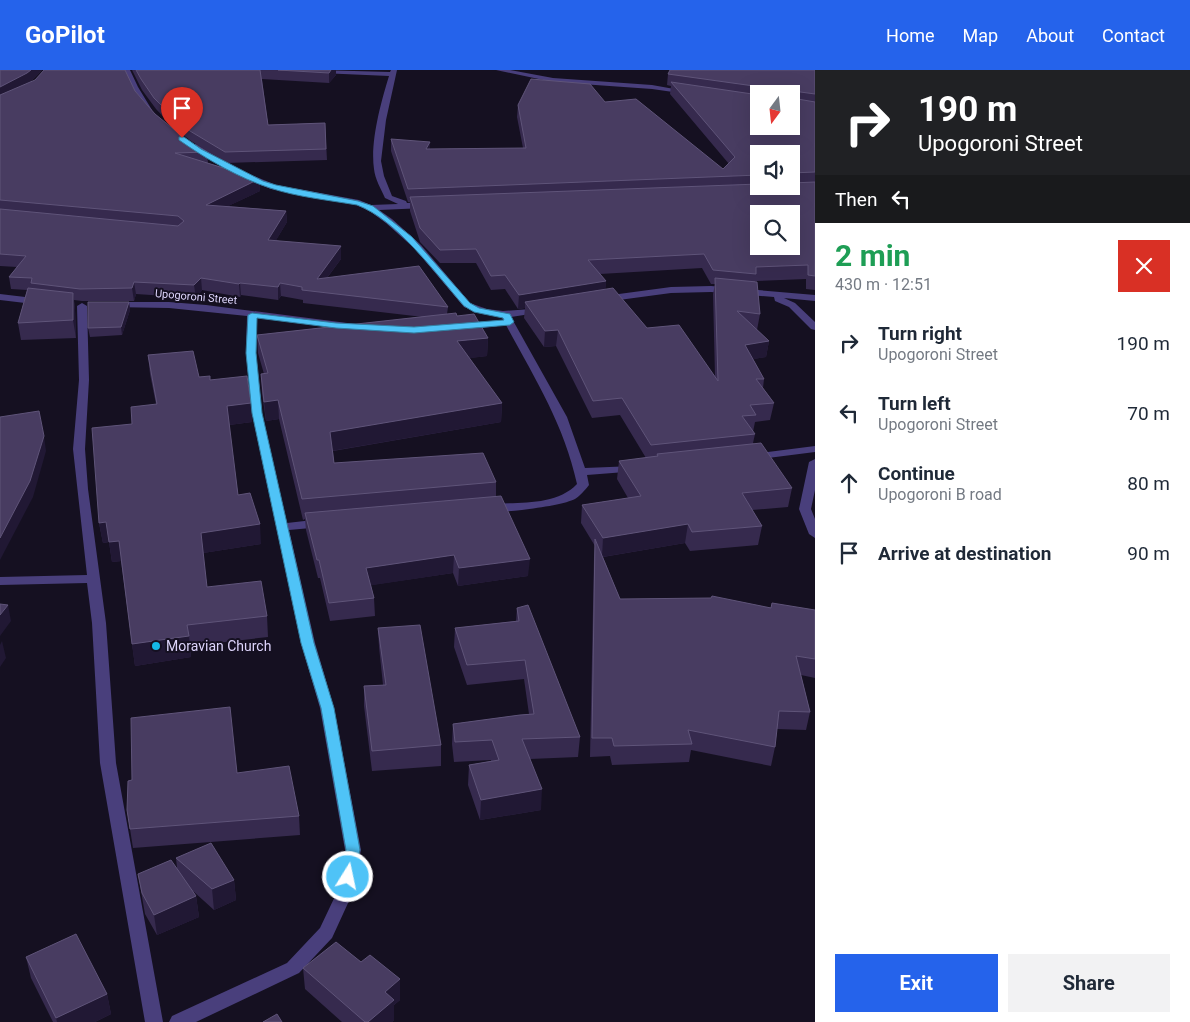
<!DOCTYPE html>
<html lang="en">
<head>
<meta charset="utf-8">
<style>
	:root { --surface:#fff; --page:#f2f2f3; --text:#1f2937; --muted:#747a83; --accent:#2563eb }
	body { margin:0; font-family:Roboto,sans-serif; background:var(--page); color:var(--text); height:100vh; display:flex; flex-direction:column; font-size:19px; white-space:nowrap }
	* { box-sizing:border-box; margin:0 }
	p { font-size:16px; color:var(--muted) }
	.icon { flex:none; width:28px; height:28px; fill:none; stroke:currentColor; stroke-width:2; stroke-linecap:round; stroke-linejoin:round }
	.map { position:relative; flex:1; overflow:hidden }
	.sheet { display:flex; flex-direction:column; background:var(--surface); width:375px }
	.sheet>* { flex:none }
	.top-card { background:#202124; color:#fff; overflow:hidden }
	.needle { width:32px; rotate:195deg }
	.tools { position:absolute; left:750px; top:15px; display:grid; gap:10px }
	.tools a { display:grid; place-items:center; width:50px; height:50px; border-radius:0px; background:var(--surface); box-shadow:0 5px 20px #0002; font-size:25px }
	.pin { position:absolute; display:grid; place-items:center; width:42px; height:42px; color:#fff; margin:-51px -21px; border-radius:50% 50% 50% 0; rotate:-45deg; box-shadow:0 0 5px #0007 }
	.pin .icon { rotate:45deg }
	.me { position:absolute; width:55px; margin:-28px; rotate:10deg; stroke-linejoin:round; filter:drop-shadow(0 0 4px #0008) }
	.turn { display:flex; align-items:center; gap:18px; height:105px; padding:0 20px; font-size:22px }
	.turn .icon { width:65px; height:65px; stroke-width:2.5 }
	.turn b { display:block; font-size:35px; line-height:42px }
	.then { display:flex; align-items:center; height:48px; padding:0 20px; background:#0003; gap:10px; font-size:19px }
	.round { display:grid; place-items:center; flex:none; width:52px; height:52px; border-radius:0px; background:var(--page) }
	.overview { display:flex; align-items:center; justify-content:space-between; height:85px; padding:0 20px }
	h1 { font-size:30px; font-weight:700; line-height:38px; color:#1e9e55 }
	.cta { display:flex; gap:10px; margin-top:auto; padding:10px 20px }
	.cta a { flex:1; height:58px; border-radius:0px; background:var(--accent); color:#fff; font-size:20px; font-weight:700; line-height:58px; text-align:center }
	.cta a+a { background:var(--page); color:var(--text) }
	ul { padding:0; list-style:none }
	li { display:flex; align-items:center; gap:15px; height:70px; padding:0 20px }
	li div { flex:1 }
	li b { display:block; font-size:19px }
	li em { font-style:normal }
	header { display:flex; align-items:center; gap:30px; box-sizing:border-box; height:70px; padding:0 25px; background:var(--accent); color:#fff }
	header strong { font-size:24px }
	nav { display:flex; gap:28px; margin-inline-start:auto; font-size:18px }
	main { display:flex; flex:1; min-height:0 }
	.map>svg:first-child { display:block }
</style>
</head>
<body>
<header>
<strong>GoPilot</strong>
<nav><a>Home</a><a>Map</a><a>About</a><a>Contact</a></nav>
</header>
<main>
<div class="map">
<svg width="815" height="952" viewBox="0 0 815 952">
	<rect width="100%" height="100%" fill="#151021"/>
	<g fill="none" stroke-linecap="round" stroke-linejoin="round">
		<g fill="#493f7c" fill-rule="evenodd">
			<path d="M124 0H130L138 17 152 40 151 42 144 40 130 17Z"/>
			<path d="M317 0 390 2 391 0H397L386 50 381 91 384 106 392 126 406 131 407 133 425 132 429 135 425 138 379 140 392 149 421 175 470 233 487 239 503 241 543 238V242L511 247 567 347 585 398 634 396 638 397 640 399 638 401 587 405 589 415C585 420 580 426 575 429 562 436 501 444 487 441L485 438 491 434C520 432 556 436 577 414 564 354 535 309 506 255L465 260 460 257 465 254 503 250 502 247 482 244 464 237 415 179 386 153 371 142 357 135 271 119 238 106 189 76 196 74 244 102 276 115 359 130 371 135 398 134 385 128C381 119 375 109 374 99 370 72 381 32 389 6L320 3Z"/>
			<path d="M496 0H510L553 8 652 15 691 22 687 24 652 19 553 12Z"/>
			<path d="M711 216 815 225V231L784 228 795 233 815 252V260L811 259 789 237 775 231 774 227 711 222 671 223 604 232 599 229 604 226 671 217Z"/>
			<path d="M0 224 42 229 47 232 42 235 0 230Z"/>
			<path d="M114 232H169L206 235 355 254 360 257 355 260 257 247 256 283 262 343 287 453 322 449 328 453 322 457 289 460 315 573 334 638 361 780 354 820 332 868 299 903 196 952H169L172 946 287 893 320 858 338 820 345 780 320 638 301 573 252 343 246 283 247 246 169 238 111 237V233Z"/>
			<path d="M82 233 87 236 89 310 85 379 88 419 106 553 116 693 163 952H145L100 693 92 553 87 513 0 515V507L87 505 73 379 79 310 77 236Z"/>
			<path d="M815 376V382L753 390 747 387 753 384Z"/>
			<path d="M815 389V420L811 439 815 449V468L809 464 799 439 809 392Z"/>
		</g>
	</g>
	<g fill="#362a4e" fill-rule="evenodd">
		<path d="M0 0H42L29 13 135 21 155 44 187 70 207 82 208 93 259 109 260 121 228 136 286 141 287 152 276 170 341 189 327 208 448 237 447 244 457 246 488 268 487 286 469 288 502 333 501 352 333 381 334 393 496 412V426L528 506 458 516 453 503 371 515 374 528 375 546 330 551 320 508H318L306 460 305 449 303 450 279 349 266 351 262 323 261 304H264L258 283 257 265 423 247 303 233V230L281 226 278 230 241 225 240 227 202 220 196 228 136 224 134 231H82L74 230 75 240 76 268 21 270 18 253 27 220 11 219 9 207 17 197 0 196Z"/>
		<path d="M132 0H336V5L329 13 262 9 268 55 325 53 327 90 226 93 191 71 172 56 156 39 142 20Z"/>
		<path d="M815 0V220L806 219V209L755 211 760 244 757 260 769 271 766 287 753 289 764 309 763 318 774 333 770 350 755 352 753 362 755 364 753 373 792 418 788 437 752 440 762 456 758 475 690 481 685 473 603 487 620 529 815 540V608L801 605 810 642 806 660 777 659 775 677 771 696 691 680 689 692 612 695 610 686 590 687 594 486 595 476 581 453 582 435 628 428 617 409 619 391 646 388 620 345 592 348 556 276 544 277 524 248 525 238 518 239 505 219 491 220 476 193H440L420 172 410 141V132H408L391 81V69L430 79 523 78 517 47 518 35 605 32 723 99 729 94 670 24 671 16 667 15 668 4ZM759 24H791L759 56ZM759 84H791V116H759ZM702 198 711 214H715L713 224 715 307 647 258 605 220 606 211 600 204Z"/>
		<path d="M129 232 130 240 122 265 90 267 88 258Z"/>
		<path d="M148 285 199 307 210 310 251 333 252 352 229 355 238 425 261 474 203 483 207 517 267 546 268 567 190 576 191 587 135 596 121 491 112 492 109 472 103 473 99 453 156 334 150 304Z"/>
		<path d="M517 538 580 667 578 687 530 689 541 740 480 750 468 715 469 695 491 691V690L454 692 452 674 453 654 529 644 524 609 467 615 454 577 455 558 516 551Z"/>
		<path d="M378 558 441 675V696L372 701 364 636V616L383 615 379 577Z"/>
		<path d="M237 703 299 746 300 765 133 778 127 740Z"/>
		<path d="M176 788 234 810 236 830 214 840 193 821 196 826 199 847 157 865 145 844 138 804 177 798Z"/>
		<path d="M26 887 107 924 111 944 95 952H53L31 908Z"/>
		<path d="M361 892 400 930 394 935V950L392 952H342L305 919 303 898Z"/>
	</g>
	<g fill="#211834">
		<path d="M31 0H42L29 13 0 28V17Z"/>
		<path d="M331 0H336V5L329 13V3Z"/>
		<path d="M430 72V85L426 79Z"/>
		<path d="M259 109 260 121 207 146 206 135Z"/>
		<path d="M286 141 287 152 269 182 268 170Z"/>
		<path d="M341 176V189L317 221V209Z"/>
		<path d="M201 208 202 220 196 228 194 215Z"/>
		<path d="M606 211 605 226 525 232V238L518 239 519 225Z"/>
		<path d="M134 212 136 224 134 231 132 218Z"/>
		<path d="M240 213 241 225 240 227 239 214Z"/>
		<path d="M280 213 281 226 278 230V217Z"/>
		<path d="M73 223 75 240 76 268 73 250Z"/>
		<path d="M129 232 130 240 122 265 121 257Z"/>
		<path d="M558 260 556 276 544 277 545 261Z"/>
		<path d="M488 268 487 286 456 290 457 271Z"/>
		<path d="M769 271 766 287 743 291 745 275Z"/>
		<path d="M278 330 279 349 266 351 264 332Z"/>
		<path d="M251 333 252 352 229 355 227 336Z"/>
		<path d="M502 333 501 352 331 381 330 362Z"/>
		<path d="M44 366 46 381 33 427 0 490V468Z"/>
		<path d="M106 452 119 471 122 491 112 492 109 472 103 473 99 453Z"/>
		<path d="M260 454 261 474 203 483 201 463Z"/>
		<path d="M688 454 685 473 602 487 603 468Z"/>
		<path d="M454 485 453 503 367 516 366 498Z"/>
		<path d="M530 489 528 506 458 516 459 498Z"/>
		<path d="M8 535 11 551 0 566V545Z"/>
		<path d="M189 566 191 587 135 596 132 574Z"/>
		<path d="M2 571 6 588 0 597V575Z"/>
		<path d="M542 719 541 740 480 750 481 730Z"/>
		<path d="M234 810 236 830 214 840 212 819Z"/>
		<path d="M196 826 199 847 157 865 154 845Z"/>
		<path d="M400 909V930L394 935V950L392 952H368L385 922Z"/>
		<path d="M107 924 111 944 95 952H57L56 948Z"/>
	</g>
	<g fill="#483c61" stroke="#5f5479" fill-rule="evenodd">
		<path d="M0 0H31L27 3 0 17Z"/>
		<path d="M44 0H125L135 21 155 44 187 70 207 82 175 83 259 109 206 135 286 141 268 170 341 176 317 209 419 196 448 237 302 220V217L280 213 278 217 240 213 239 214 201 208 194 215 134 212 132 218 80 219 31 213 32 208 9 207 26 186 0 184V139L178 156 184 151 178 146 0 130V25L35 10Z"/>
		<path d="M136 0H260L268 55 325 53 326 79 225 82 190 61 171 45 154 28 141 9Z"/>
		<path d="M278 0H331L329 3Z"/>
		<path d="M670 0H815V24L793 21 791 24H761L763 19 761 17 668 4Z"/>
		<path d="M531 9 590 14 605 32 636 29 723 99 735 87 671 12 759 25V56H791V25L792 28 815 32V102L791 103V84H759V105L408 119 391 69 430 72 426 79 526 78 518 35Z"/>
		<path d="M815 112V206L808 205V195L756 197V204L713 200 704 184 588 190 606 211 519 225 505 205 491 206 476 179 440 180 420 158 410 127 759 114V116H791V113ZM759 144H791V176H759Z"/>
		<path d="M715 208 757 212 760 244 737 241 769 271 745 275 764 309H756L774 333 750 335 756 345 742 346 755 364 651 375 622 328 593 331 558 260 545 261 525 232 613 218 647 258 679 255 718 311Z"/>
		<path d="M28 218 73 223V250L18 253Z"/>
		<path d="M88 232H129L121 257 88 258Z"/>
		<path d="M456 243 457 246 474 244 488 268 457 271 502 333 330 362 334 393 483 383 496 412 302 429 278 330 264 332 261 304 268 303 257 265Z"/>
		<path d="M193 281 199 307 210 306V310L247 306 251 333 227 336 238 425 250 423 260 454 201 463 207 517 261 511 267 546 187 555 189 566 132 574 119 471 109 472 106 452 99 453 92 358 132 354 131 337 157 334 148 285Z"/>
		<path d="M39 341 44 366 30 411 0 468V347Z"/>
		<path d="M761 373 792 418 742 423 762 456 692 462 688 454 603 468 582 435 641 426 619 391 658 386 657 384Z"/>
		<path d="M501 426 530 489 459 498 454 485 366 498 374 528 329 533 319 490H317L305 443Z"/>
		<path d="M595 469 620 529 711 528 712 526 771 538 772 533 815 540V589L796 586 810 642 779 641 775 677 688 660 692 674 614 676 612 668H592Z"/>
		<path d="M0 534 8 535 0 545Z"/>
		<path d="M528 535 580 667 522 669 542 719 481 730 469 695 499 690 492 670 455 672 453 654 520 645 534 644 525 590 467 595 455 558 519 551 517 538Z"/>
		<path d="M420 555 441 675 372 681 364 616 386 615 378 558Z"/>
		<path d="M230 637 237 703 289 696 299 746 130 759 127 740 128 711 132 710 131 648Z"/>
		<path d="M211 773 234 810 212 819 176 788Z"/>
		<path d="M171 790 196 826 154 845 142 823 138 804Z"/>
		<path d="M76 864 107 924 56 948 26 887Z"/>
		<path d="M336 872 361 892 370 885 400 909 385 922 394 930 368 952H365L303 898Z"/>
		<path d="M277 944 282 952H263Z"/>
	</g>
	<path fill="#4fc3f7" stroke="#337fa1" d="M179 67H184L201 79 263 111 276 115 358 131 373 136 412 167 470 233 479 238 510 244 514 252 510 255 414 263 336 258 257 248 256 283 262 343 314 573 334 638 360 780 353 811 348 813 343 811 341 807 346 780 321 638 301 573 252 343 246 283 248 245 252 243 336 253 414 257 504 250 503 248 474 242 464 236C436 204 397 150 357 135 328 130 297 127 270 118 239 108 206 89 179 70Z"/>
	<circle fill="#14b7e6" stroke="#151021" stroke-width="2" cx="156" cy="576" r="5"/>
	<g text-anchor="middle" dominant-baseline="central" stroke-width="4" stroke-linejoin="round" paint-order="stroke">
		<g font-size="11" fill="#ddd4fb" stroke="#151021">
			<text transform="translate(196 227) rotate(5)">Upogoroni Street</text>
		</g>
		<g font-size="14" fill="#ddd4fb" stroke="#151021" text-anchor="start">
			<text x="166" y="576">Moravian Church</text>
		</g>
	</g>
</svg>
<div class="tools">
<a><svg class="needle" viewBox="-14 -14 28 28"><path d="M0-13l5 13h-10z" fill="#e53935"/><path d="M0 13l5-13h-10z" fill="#747a83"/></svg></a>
<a><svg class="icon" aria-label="sound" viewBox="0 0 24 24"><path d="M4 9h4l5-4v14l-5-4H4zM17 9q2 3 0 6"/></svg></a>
<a><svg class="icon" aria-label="search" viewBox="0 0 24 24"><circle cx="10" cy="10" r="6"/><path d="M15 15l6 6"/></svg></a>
</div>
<div class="pin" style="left:182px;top:68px;background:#d93025"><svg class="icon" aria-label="arrive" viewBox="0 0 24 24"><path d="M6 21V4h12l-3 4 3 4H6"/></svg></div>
<svg class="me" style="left:348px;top:807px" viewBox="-20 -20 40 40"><circle r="17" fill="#4fc3f7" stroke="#fff" stroke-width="3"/><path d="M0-11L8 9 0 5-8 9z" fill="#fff"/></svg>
</div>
<section class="sheet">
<div class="top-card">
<div class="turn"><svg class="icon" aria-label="right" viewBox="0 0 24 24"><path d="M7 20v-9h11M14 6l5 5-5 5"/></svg><div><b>190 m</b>Upogoroni Street</div></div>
<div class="then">Then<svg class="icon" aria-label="left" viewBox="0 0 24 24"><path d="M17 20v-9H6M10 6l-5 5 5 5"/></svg></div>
</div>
<div class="overview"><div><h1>2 min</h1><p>430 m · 12:51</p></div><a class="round" style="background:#d93025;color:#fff"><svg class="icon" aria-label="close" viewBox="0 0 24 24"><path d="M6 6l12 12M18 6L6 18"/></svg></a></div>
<ul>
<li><svg class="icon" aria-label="right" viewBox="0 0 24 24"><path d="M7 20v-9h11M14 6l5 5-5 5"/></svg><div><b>Turn right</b><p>Upogoroni Street</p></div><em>190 m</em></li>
<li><svg class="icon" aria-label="left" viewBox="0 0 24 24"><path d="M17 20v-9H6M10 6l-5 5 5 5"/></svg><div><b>Turn left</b><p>Upogoroni Street</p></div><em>70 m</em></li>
<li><svg class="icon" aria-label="ahead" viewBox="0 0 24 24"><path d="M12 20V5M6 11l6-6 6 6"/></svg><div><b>Continue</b><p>Upogoroni B road</p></div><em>80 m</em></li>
<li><svg class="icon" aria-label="arrive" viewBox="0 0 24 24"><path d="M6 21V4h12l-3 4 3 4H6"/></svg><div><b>Arrive at destination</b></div><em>90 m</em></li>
</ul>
<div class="cta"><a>Exit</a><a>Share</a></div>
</section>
</main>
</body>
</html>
